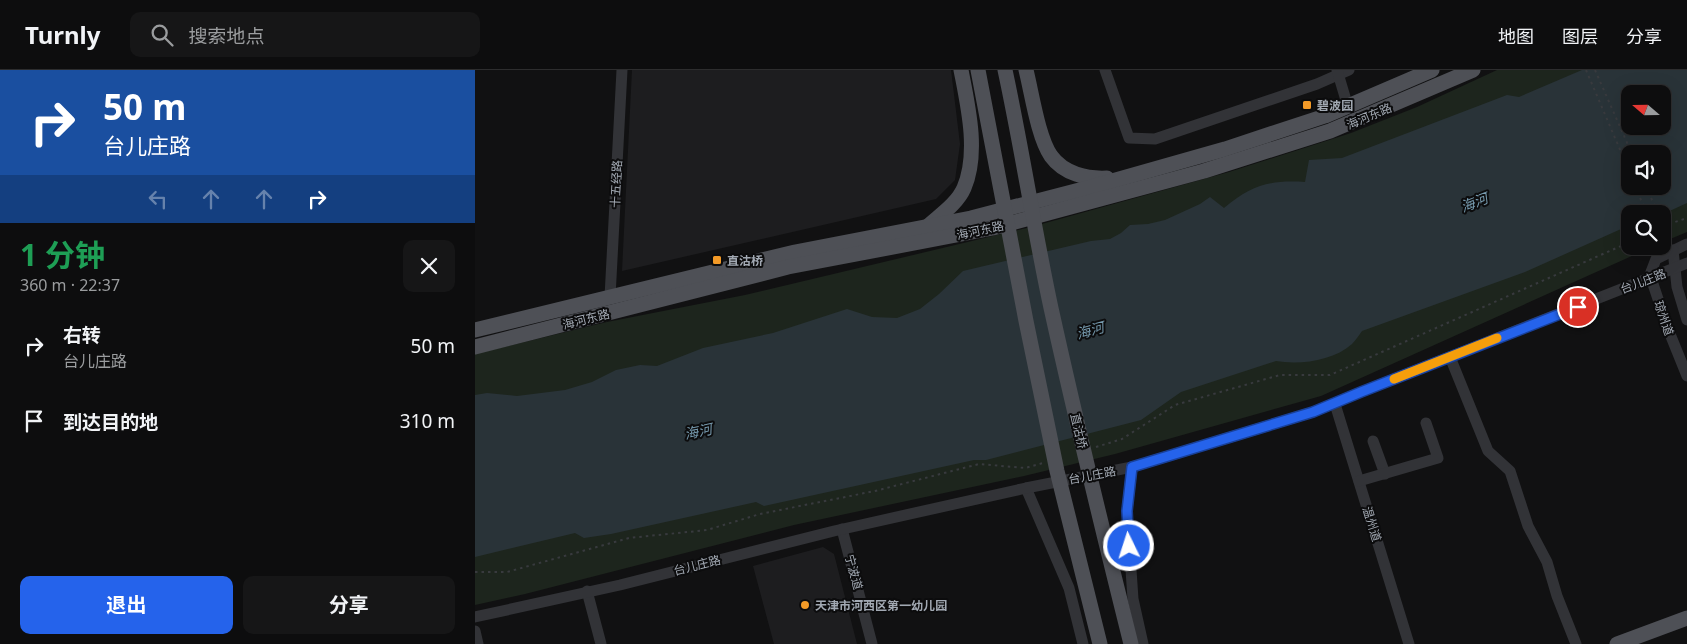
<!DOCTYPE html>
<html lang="zh">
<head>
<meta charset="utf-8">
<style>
	:root { --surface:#0d0d0e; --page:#161617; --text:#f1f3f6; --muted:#9a9c9e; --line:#2d2d2e; --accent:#2563eb }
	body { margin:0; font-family:"Noto Sans","Noto Sans SC",sans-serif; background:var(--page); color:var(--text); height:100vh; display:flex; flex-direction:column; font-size:19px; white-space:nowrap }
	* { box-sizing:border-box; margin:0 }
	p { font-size:16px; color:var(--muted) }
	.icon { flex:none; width:28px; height:28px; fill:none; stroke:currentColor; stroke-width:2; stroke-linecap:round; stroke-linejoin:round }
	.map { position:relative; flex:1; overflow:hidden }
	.details { display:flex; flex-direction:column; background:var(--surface); width:475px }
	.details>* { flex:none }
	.top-card { background:#1a4fa0; color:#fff; overflow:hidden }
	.needle { width:32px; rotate:290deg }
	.tools { position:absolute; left:1146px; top:15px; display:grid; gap:10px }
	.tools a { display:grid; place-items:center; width:50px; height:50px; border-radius:10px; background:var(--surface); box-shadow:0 5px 20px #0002,0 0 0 1px var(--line); font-size:25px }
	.pin { position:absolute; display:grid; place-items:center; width:42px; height:42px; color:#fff; margin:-21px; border:2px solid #fff; border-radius:50%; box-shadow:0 1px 5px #0007 }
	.me { position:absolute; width:55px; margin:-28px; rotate:356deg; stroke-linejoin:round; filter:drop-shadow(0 0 4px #0008) }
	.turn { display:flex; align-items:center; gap:18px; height:105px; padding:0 20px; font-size:22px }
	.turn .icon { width:65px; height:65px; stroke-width:2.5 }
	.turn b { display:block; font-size:35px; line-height:42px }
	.lanes { display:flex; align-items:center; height:48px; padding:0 20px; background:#0003; justify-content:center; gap:25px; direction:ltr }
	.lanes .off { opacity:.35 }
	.round { display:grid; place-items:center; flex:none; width:52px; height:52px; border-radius:10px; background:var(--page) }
	.head { display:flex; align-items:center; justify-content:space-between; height:85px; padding:0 20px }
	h1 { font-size:30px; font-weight:700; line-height:38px; color:#1e9e55 }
	.cta { display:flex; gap:10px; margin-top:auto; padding:10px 20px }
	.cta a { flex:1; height:58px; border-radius:10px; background:var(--accent); color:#fff; font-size:20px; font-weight:700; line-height:58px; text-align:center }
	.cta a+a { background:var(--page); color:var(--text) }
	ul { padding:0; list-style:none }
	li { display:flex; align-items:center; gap:15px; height:75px; padding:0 20px }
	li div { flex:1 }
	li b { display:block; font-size:19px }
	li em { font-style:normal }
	header { display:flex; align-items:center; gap:30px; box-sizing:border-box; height:70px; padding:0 25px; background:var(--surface); border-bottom:1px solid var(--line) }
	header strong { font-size:24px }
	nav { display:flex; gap:28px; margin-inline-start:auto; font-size:18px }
	.search { width:350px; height:45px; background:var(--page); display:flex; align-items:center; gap:12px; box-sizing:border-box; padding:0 18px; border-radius:10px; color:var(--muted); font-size:19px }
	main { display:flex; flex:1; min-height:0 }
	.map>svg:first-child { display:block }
</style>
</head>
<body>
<header>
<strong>Turnly</strong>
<div class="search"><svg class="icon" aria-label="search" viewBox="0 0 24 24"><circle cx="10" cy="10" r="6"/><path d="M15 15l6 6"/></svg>搜索地点</div>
<nav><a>地图</a><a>图层</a><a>分享</a></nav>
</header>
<main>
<section class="details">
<div class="top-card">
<div class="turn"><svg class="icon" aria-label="right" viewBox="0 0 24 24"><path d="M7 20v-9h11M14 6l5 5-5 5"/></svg><div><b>50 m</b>台儿庄路</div></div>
<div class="lanes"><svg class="icon off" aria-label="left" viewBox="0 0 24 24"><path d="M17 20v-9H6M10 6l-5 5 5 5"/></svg><svg class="icon off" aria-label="ahead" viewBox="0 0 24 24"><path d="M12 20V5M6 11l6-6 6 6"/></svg><svg class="icon off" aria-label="ahead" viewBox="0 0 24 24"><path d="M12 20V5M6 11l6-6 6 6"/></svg><svg class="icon" aria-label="right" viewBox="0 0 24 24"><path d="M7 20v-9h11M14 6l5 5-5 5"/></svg></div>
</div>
<div class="head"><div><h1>1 分钟</h1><p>360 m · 22:37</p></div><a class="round"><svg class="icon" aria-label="close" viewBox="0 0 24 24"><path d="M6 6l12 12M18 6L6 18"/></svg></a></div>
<ul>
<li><svg class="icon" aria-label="right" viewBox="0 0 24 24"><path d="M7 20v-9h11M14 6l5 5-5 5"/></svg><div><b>右转</b><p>台儿庄路</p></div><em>50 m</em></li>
<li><svg class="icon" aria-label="arrive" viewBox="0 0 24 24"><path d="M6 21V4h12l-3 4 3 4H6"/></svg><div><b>到达目的地</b></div><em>310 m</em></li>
</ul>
<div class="cta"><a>退出</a><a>分享</a></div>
</section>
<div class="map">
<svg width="1212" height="574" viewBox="0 0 1212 574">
	<rect width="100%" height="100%" fill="#111112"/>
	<g fill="#1d1d1f">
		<path d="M157 0H476L485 74 480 110 461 129 147 201Z"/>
		<path d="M348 477 359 484 382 574H299L278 496Z"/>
	</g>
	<path fill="#1d251d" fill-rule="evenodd" d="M1022 0H1212V162L1188 172V144H1155V176H1179L846 326 640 384 549 406 319 455 50 524 0 535V284L132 252 270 225 556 157 754 102 876 63 942 37ZM1155 24H1188V56H1155ZM1155 84H1188V116H1155Z"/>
	<path fill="#293338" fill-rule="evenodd" d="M1107 0H1212V133L1188 144H1155V155L1050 202 887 261C884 265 881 270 877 274 858 291 825 295 801 291L706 322 666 350 511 390H499L289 436 281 432 136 464 109 468 100 463 0 487V325L12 323 42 326 90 320 117 312 141 300 165 295 182 296 228 278 298 263 372 239 397 247 422 248 445 239 464 224 488 201 616 171 635 169 646 163 655 155 673 154 690 150 725 134 735 127 749 138C777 115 794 110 830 112L834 90 867 88 1032 25 1044 27ZM1155 24H1188V56H1155ZM1155 84H1188V116H1155Z"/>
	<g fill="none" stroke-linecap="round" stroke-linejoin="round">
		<g stroke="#383a3e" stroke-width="2" stroke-dasharray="2.5 4" stroke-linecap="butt">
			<path d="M1111 0 1155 103"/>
			<path d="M1120 0 1157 84"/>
			<path d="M1160 116 1172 144"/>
			<path d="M1171 116 1183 144"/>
			<path d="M1188 155 1194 171"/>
			<path d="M1188 156 1212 148"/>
			<path d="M621 377 647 369 700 335 805 305H855L1155 172"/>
			<path d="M0 502H32L154 468 232 460 285 444 400 421 504 394 550 398 568 393"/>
		</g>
		<g stroke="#323337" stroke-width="11">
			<path d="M630 0 654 68 680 69 842 14 874 0"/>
			<path d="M862 0 873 37"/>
			<path d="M1212 174 1181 189 1176 202V208L1193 259 1212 306"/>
			<path d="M1198 180 1202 217 1212 250"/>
			<path d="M135 227 147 0"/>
			<path d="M975 287 1013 381 1035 401 1053 456 1072 492 1082 526 1101 574"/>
			<path d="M860 334 934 574"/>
			<path d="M898 371 910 404"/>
			<path d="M657 397 652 441 658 529 668 574"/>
			<path d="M884 411 963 388 951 353"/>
			<path d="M551 418 594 518 608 574"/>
			<path d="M367 459 397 574"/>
			<path d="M112 521 126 574"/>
			<path d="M0 547 145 515 359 461 551 418 657 397 838 342 886 322 1212 193"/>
			<path d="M0 561 3 574"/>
		</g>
		<g stroke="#4e5056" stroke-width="15">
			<path d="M551 0C557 24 563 67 576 86 589 104 612 109 632 108"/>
			<path d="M452 157C465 145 482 134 489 118 504 83 493 36 486 0"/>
			<path d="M0 260 320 182 496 148 616 117 750 79 850 46 957 0"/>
			<path d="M0 277 313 197 518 158 729 101 855 61 998 0"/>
			<path d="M1142 574 1212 548"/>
		</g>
		<g stroke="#4e5056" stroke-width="15">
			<path d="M503 0 551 251 582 401 625 574"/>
			<path d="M530 0C547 79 559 159 576 238 601 351 628 462 656 574"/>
		</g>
	</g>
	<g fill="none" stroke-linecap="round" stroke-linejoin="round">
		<defs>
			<path id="route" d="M654 476 652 441 657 397 838 342 886 322 1103 237"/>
		</defs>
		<use href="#route" stroke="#184099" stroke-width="12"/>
		<use href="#route" stroke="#2563eb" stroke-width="9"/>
		<path stroke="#f59e0b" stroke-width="9" d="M919 309 1022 268"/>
	</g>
	<g fill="#f39a27" stroke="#0c0c0d" stroke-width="2">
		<rect x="827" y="30" width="10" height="10" rx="2.5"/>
		<rect x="237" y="185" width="10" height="10" rx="2.5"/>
		<circle cx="330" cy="535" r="5"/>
	</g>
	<g text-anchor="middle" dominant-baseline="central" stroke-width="4" stroke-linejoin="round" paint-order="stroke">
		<g font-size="12" font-weight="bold" fill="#a2a9b3" stroke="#0c0c0d" text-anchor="start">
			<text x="842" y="35">碧波园</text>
			<text x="252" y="190">直沽桥</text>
			<text x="340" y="535">天津市河西区第一幼儿园</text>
		</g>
		<g font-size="12" fill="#a2a9b3" stroke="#0c0c0d">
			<text transform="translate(894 46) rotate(-23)">海河东路</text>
			<text transform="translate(141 114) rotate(-87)">十五经路</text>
			<text transform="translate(505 160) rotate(-12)">海河东路</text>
			<text transform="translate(1168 211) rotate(-21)">台儿庄路</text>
			<text transform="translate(1189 248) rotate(71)">琼州道</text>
			<text transform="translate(111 249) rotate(-14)">海河东路</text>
			<text transform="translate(604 361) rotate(77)">直沽桥</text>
			<text transform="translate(617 405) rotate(-11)">台儿庄路</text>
			<text transform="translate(897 454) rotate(73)">温州道</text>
			<text transform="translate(222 495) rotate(-14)">台儿庄路</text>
			<text transform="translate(379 502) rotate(75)">宁波道</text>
		</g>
		<g font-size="14" font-style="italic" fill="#779baf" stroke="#0c0c0d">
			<text transform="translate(999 132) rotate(-21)">海河</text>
			<text transform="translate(615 260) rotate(-15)">海河</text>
			<text transform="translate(223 361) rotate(-12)">海河</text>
		</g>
	</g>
</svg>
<div class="tools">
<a><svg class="needle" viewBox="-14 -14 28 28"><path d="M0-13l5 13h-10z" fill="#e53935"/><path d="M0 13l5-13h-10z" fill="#9a9c9e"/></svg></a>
<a><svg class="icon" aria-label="sound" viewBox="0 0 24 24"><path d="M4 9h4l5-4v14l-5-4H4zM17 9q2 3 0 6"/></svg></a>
<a><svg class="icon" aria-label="search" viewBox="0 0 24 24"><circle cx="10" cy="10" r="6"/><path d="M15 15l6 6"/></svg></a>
</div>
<div class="pin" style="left:1103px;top:237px;background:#d93025"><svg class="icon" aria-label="arrive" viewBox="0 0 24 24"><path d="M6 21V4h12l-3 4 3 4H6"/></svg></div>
<svg class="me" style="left:654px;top:476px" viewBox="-20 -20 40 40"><circle r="17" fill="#2563eb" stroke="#fff" stroke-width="3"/><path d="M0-11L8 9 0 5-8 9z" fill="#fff"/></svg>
</div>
</main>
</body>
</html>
